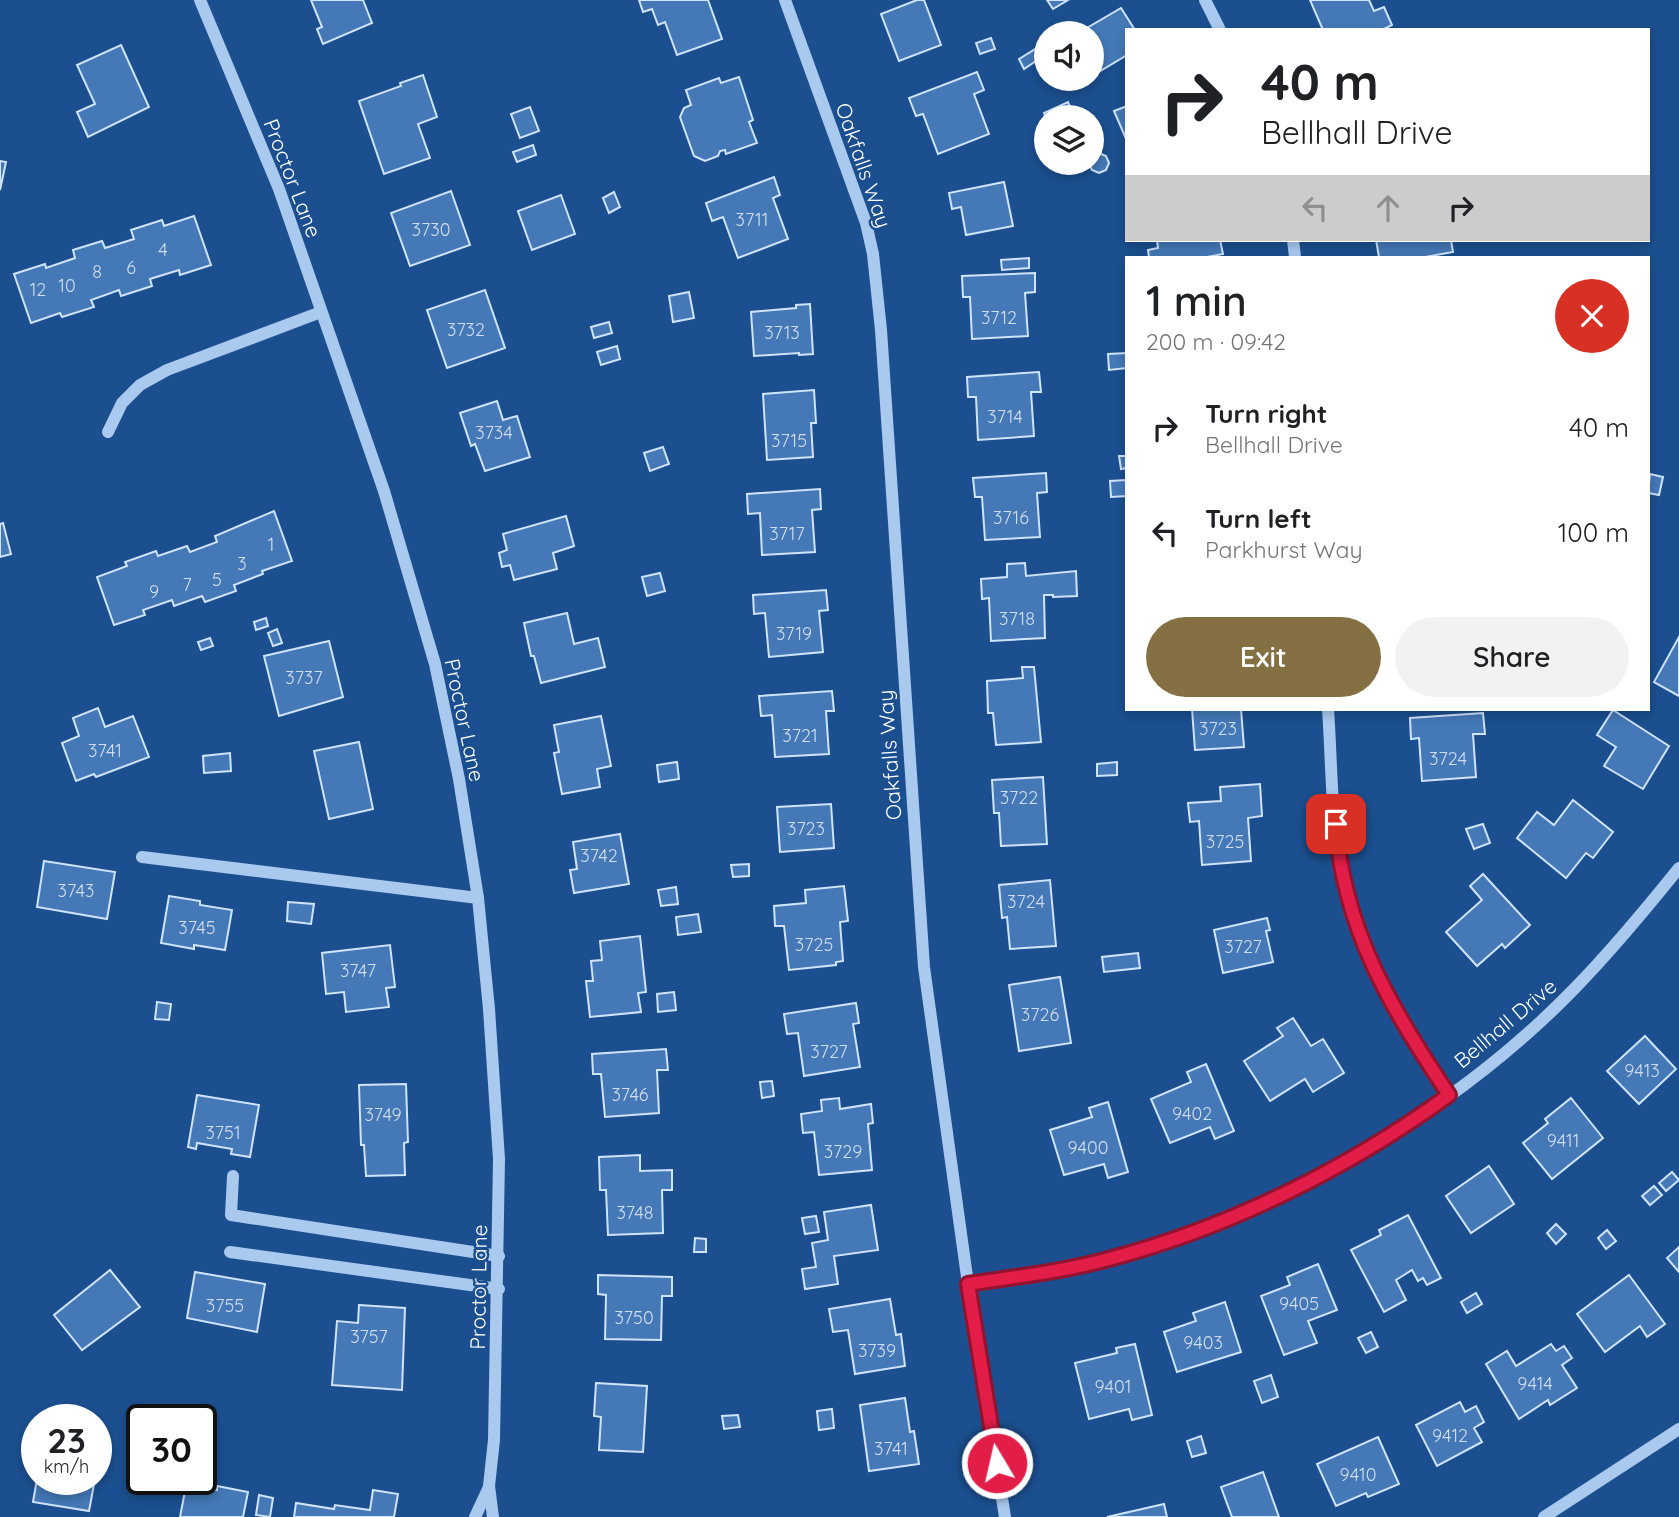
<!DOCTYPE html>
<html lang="en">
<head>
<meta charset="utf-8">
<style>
	:root { --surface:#fff; --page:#f2f2f2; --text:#202124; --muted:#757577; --accent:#847042 }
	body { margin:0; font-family:Quicksand,sans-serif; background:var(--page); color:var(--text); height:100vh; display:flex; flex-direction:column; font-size:26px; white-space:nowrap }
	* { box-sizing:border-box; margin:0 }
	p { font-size:23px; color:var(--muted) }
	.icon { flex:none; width:38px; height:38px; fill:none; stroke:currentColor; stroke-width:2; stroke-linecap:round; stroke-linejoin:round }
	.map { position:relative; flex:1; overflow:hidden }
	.details { position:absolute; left:1125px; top:256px; width:525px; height:455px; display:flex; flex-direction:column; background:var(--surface); border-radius:0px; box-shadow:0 4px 10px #0003 }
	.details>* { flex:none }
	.guide { position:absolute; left:1125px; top:28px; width:525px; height:214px; border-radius:0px; box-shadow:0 4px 10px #0003; background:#fff; color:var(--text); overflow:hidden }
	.buttons { position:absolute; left:1034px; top:21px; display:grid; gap:14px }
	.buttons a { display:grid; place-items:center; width:70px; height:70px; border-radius:50%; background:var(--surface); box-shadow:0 4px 10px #0003; font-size:35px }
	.speed { position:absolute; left:21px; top:1404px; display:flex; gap:14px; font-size:35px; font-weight:700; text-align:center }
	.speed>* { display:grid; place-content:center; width:91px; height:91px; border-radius:50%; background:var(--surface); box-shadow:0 4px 10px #0003; line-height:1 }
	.speed small { font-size:18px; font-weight:400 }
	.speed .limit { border:4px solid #111; border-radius:10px; background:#fff; color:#111 }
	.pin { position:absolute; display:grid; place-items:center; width:60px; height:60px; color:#fff; margin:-30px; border-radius:14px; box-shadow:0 4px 10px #0006 }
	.me { position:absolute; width:77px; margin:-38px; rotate:351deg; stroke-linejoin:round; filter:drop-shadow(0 0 5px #0008) }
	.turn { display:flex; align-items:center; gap:24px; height:147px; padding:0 21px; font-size:32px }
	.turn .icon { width:91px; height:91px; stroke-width:2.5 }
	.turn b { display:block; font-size:49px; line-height:60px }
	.lanes { display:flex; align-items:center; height:66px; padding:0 21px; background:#0003; justify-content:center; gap:35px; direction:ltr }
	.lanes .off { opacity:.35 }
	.round { display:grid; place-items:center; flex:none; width:74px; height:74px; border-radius:37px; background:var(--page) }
	.overview { display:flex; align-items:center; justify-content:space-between; height:119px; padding:0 21px }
	h1 { font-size:42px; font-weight:600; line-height:52px }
	.cta { display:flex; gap:14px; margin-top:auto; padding:14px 21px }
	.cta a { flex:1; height:80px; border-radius:42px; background:var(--accent); color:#fff; font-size:28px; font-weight:600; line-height:80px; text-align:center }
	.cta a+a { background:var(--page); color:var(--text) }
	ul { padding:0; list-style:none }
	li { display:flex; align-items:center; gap:21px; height:105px; padding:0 21px }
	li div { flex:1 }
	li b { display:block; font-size:26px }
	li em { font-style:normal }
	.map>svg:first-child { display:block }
</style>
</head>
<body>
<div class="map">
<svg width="1679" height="1517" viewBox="0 0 1679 1517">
	<rect width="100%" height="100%" fill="#1b4f8f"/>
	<g fill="#4478b7" stroke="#cfe3fa" stroke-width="2">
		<path d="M311 0H363L372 23 323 44 317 29 322 27Z"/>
		<path d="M639 0H708L722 39 677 55 665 22 658 25 652 9 643 12Z"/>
		<path d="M917 0H924L941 45 899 61 881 14Z"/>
		<path d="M1047 0H1068L1053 9Z"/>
		<path d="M1310 0H1369L1374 11 1384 7 1392 25 1382 30H1323Z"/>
		<path d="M1121 8 1135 30H1127V55L1092 76V33L1080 32Z"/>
		<path d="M991 38 995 49 980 54 976 43Z"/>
		<path d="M121 45 149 107 88 137 77 112 95 104 77 65Z"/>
		<path d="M1037 48 1042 57 1024 69 1019 59Z"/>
		<path d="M977 72 984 90 974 94 989 134 938 154 923 114 916 116 909 98Z"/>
		<path d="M423 75 437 117 418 124 430 158 384 174 359 101 401 86 400 83Z"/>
		<path d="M739 77 753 120 749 122 757 143 726 154 725 150 720 151 718 156 705 161 694 156 680 117 684 108 691 105 686 90 719 78 721 83Z"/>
		<path d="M1068 102 1073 115 1046 118 1044 113Z"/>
		<path d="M1127 106V141L1114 111Z"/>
		<path d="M530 107 539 131 520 138 511 114Z"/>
		<path d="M533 145 536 155 517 162 513 152Z"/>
		<path d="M1099 153 1106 156 1109 163 1106 170 1099 173 1092 170 1089 164 1092 163V156Z"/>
		<path d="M0 161 6 162 0 190Z"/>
		<path d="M774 177 780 195 773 198 788 239 738 258 723 217 712 221 706 203Z"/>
		<path d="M1004 182 1013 226 966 235 961 207 952 209 949 193Z"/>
		<path d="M451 191 470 245 410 266 391 213Z"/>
		<path d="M614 192 620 207 609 213 603 198Z"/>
		<path d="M561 195 575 234 532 250 518 211Z"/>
		<path d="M194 216 211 265 180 275 179 270 150 279 152 286 121 296 119 290 91 300 94 307 62 317 60 313 31 323 14 274 45 264 46 268 75 258 73 250 102 241 105 248 134 239 131 230 162 220 164 226Z"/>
		<path d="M1157 240H1220L1223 254 1207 257H1149L1148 250 1158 248Z"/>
		<path d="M1376 240H1451L1453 252 1425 257H1379Z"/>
		<path d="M1029 258V268L1002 270 1001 260Z"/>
		<path d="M1035 273V292L1025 293 1028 336 972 339 970 297H963L962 276Z"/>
		<path d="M485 290 505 348 447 368 427 310Z"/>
		<path d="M689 292 694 318 673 322 669 296Z"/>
		<path d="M810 304 813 354 799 355V353L754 356 751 312 796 308V305Z"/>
		<path d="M609 322 612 333 594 338 591 327Z"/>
		<path d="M617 346 620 359 601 365 597 352Z"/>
		<path d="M1127 353V368L1109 370 1108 354Z"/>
		<path d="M1039 372 1041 392H1031L1034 436 978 440 976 397H968L967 377Z"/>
		<path d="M814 390 816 423H811L813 457 767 460 763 394Z"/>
		<path d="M497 401 503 420 517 416 530 457 485 471 475 444 471 446 460 413Z"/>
		<path d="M663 447 669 464 650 471 644 453Z"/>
		<path d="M1119 456H1127V468L1121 469Z"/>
		<path d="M1046 473 1047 492 1037 493 1040 537 985 540 982 497H975L973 478Z"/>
		<path d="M1650 474 1663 477 1659 495 1648 493Z"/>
		<path d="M1126 480 1127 496 1111 497 1110 481Z"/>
		<path d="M820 489 821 509 812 510 815 552 762 555 760 513 748 514 747 494Z"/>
		<path d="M274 511 292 561 262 571 263 574 234 585 236 591 205 602 202 596 174 606 172 600 143 610 145 615 114 625 97 577 127 566 125 562 156 551 158 556 187 546 190 552 217 542 215 536Z"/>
		<path d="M566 516 574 546 553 553 557 569 514 580 510 565 502 567 499 553 507 550 503 534Z"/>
		<path d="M3 523 11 554 0 557V524Z"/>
		<path d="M1025 563 1026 576 1076 571 1077 596 1053 597V595H1044L1045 638 991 641 989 598 982 599 981 579 1007 577V564Z"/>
		<path d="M660 573 665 591 647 596 642 577Z"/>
		<path d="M826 590 828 610 819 611 823 652 769 657 765 613 754 614 753 595Z"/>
		<path d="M567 613 574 644 598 638 605 667 541 683 534 656H531L524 623Z"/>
		<path d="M266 618 268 626 256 630 254 622Z"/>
		<path d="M277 629 282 643 273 646 268 633Z"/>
		<path d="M1679 637V696L1654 682Z"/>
		<path d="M210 638 213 646 201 650 198 642Z"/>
		<path d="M329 641 343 697 279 716 264 656Z"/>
		<path d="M1022 667H1034L1041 742 996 745 993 713H988L987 681 1023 678Z"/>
		<path d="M832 691 834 711H826L829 754 775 757 772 715 761 716 759 696Z"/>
		<path d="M98 708 105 727 133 716 149 757 96 777 94 774 76 781 62 743 79 736 73 718Z"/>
		<path d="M1192 709H1241L1244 747 1195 750Z"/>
		<path d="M1613 710 1669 746 1643 789 1604 766 1616 747 1597 735Z"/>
		<path d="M1483 713 1485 734H1473L1476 777 1422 781 1419 738 1411 739 1410 718Z"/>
		<path d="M601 716 611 766 597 769 600 787 562 794 554 753 559 752 554 725Z"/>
		<path d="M359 742 373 809 329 819 314 751Z"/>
		<path d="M230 753 231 771 204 773 203 756Z"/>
		<path d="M677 762 679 779 659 782 657 765Z"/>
		<path d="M1117 762V775L1097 776V764Z"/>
		<path d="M1043 777 1047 844 1001 846 999 813H994L992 780Z"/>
		<path d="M1260 784 1262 816 1248 818 1251 861 1202 865 1199 821 1190 822 1188 803 1221 801 1220 787Z"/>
		<path d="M1573 800 1613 832 1593 858 1586 853 1566 878 1517 838 1537 812 1554 825Z"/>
		<path d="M831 804 834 848 780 852 777 807Z"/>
		<path d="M1483 824 1490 843 1474 849 1466 829Z"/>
		<path d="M620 834 629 884 574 893 570 870 577 869 573 842Z"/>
		<path d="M44 861 115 872 107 919 37 907Z"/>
		<path d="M749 864V876L733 877 731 865Z"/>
		<path d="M1483 874 1530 925 1505 948 1502 944 1477 966 1446 932 1482 900 1470 886Z"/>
		<path d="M1050 880 1056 946 1010 949 1007 917 1002 918 999 885Z"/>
		<path d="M844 886 848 921 840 922 843 961 836 962V965L789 970 784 926H775L774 906 806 903 805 890Z"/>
		<path d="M676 887 678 904 661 906 658 890Z"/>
		<path d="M169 896 200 901V905L232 910 225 950 194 945V949L161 943Z"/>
		<path d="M288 902 314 904 311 924 287 921Z"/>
		<path d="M698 914 701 932 678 935 676 917Z"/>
		<path d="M1267 918 1270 930 1266 931 1273 962 1223 973 1214 930Z"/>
		<path d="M640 936 646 992 638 993 641 1012 590 1017 586 981H593L591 961 602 960 600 941Z"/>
		<path d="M390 945 395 987 386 988 389 1007 346 1012 344 992 326 994 322 953Z"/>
		<path d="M1138 953 1140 968 1104 972 1102 957Z"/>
		<path d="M1060 977 1071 1043 1019 1051 1009 985Z"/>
		<path d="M674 992 676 1010 658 1012 657 994Z"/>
		<path d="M157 1002 171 1004 169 1020 155 1019Z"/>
		<path d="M856 1003 859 1023 853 1024 860 1067 804 1076 798 1033 787 1034 784 1014Z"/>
		<path d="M1293 1018 1311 1046 1323 1039 1344 1073 1313 1092 1305 1079 1270 1101 1244 1061 1283 1036 1277 1028Z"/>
		<path d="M1645 1036 1676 1069 1639 1104 1607 1071Z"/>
		<path d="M666 1049 668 1070H657L659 1113 605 1117 601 1074H593L592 1054Z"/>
		<path d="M1206 1064 1234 1131 1215 1139 1210 1127 1170 1143 1151 1099 1191 1082 1187 1072Z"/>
		<path d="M772 1081 774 1096 762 1098 760 1082Z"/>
		<path d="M406 1084 408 1142 404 1143 405 1175 366 1176 364 1145H361L359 1085Z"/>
		<path d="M197 1095 259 1105 250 1157 231 1154 232 1149 197 1143 196 1149 188 1147Z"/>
		<path d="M839 1098 840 1109 871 1104 873 1123 868 1124 872 1170 819 1175 814 1132 803 1133 801 1114 822 1111 821 1100Z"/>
		<path d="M1571 1098 1603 1138 1552 1179 1523 1143 1548 1123 1545 1119Z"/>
		<path d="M1108 1102 1128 1172 1108 1178 1104 1164 1064 1175 1050 1130 1092 1117 1089 1108Z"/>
		<path d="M640 1155V1171L672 1170V1190H662L663 1233 608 1235 606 1190H600L599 1157Z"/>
		<path d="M1489 1166 1514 1204 1471 1233 1446 1196Z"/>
		<path d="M1672 1172 1679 1180 1666 1191 1659 1183Z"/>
		<path d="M1654 1186 1662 1195 1650 1205 1642 1196Z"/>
		<path d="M871 1205 878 1250 834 1256 838 1284 805 1289 802 1269 816 1267 812 1243 828 1240 824 1212Z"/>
		<path d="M1408 1215 1441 1278 1427 1285 1423 1278 1418 1281 1412 1270 1396 1280 1406 1300 1384 1312 1351 1250 1381 1235 1379 1230Z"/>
		<path d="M816 1216 819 1232 805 1234 802 1218Z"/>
		<path d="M1556 1224 1566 1234 1556 1244 1547 1233Z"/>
		<path d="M1607 1230 1616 1241 1606 1249 1598 1238Z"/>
		<path d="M695 1238 706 1239V1252H694Z"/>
		<path d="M1679 1247V1272L1667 1258Z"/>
		<path d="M1318 1264 1337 1310 1308 1321 1317 1343 1284 1355 1261 1296 1290 1285 1287 1277Z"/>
		<path d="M110 1270 140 1307 82 1350 54 1315Z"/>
		<path d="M195 1272 265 1284 257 1332 187 1318Z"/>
		<path d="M598 1275 672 1277V1296H662L661 1340 605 1339 606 1295 598 1294Z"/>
		<path d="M1629 1275 1665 1324 1647 1337 1640 1326 1605 1352 1577 1314Z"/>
		<path d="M1476 1293 1482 1304 1467 1313 1461 1302Z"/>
		<path d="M890 1299 896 1335 901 1334 905 1366 855 1374 848 1330 833 1332 829 1309Z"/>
		<path d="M1225 1302 1241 1352 1177 1372 1164 1332 1196 1321 1193 1313Z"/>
		<path d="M359 1305 405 1308 402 1390 332 1385 337 1321 358 1323Z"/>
		<path d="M1371 1332 1378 1347 1366 1353 1358 1338Z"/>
		<path d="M1135 1344 1152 1415 1132 1420 1129 1409 1089 1419 1075 1363 1117 1353 1116 1348Z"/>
		<path d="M1551 1344 1556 1351 1564 1346 1572 1358 1562 1365 1577 1388 1550 1405 1548 1400 1519 1419 1486 1364 1507 1351 1516 1366Z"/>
		<path d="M1271 1375 1278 1397 1262 1403 1254 1381Z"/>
		<path d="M596 1383 647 1386 643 1452 599 1450 601 1417 594 1416Z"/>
		<path d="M905 1398 910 1432 914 1431 919 1464 869 1471 860 1405Z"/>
		<path d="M1460 1402 1465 1412 1476 1406 1484 1422 1474 1428 1482 1442 1437 1466 1416 1425Z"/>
		<path d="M832 1409 834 1428 819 1430 817 1411Z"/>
		<path d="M738 1415 740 1427 724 1429 722 1416Z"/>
		<path d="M1201 1436 1206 1453 1192 1457 1187 1441Z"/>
		<path d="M1378 1437 1399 1484 1368 1497 1366 1493 1336 1506 1317 1464Z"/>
		<path d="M201 1471 214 1473 211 1489 217 1490V1486L248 1492 243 1517H180L186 1486H182L183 1479H201Z"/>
		<path d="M1263 1472 1279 1517H1232L1221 1487Z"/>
		<path d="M37 1479H95L89 1511 33 1502Z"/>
		<path d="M373 1490 398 1494 394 1517H294L296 1503 334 1509 335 1505 370 1510Z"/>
		<path d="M259 1495 273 1498 270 1517 256 1515Z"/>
		<path d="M1164 1504 1167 1517H1107Z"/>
	</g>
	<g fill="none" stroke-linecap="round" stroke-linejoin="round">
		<g stroke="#a9c9ee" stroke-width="12">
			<path d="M200 0 279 189 384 491 435 664 459 779 478 898 489 1009 499 1159 494 1440 489 1486 493 1517"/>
			<path d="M785 0 866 223 873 254 881 330 924 967 968 1284 1005 1517"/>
			<path d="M1205 0 1220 30"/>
			<path d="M1293 240 1295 257"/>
			<path d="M108 432 122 403 140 385 167 370 321 312"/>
			<path d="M1328 709C1333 780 1330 858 1355 926 1378 987 1413 1041 1449 1095"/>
			<path d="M142 857 478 898"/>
			<path d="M233 1176 231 1215 499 1256"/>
			<path d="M230 1252 499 1289"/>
			<path d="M968 1284C1014 1277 1059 1272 1104 1260 1275 1216 1452 1115 1575 988 1612 950 1646 909 1679 868"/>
			<path d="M475 1517 489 1487"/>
			<path d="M1544 1517 1679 1429"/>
		</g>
	</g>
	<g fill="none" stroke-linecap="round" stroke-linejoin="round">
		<defs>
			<path id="route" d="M997 1463 968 1284C1014 1277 1060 1272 1105 1260 1228 1228 1346 1170 1449 1095 1392 1009 1343 930 1336 824"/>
		</defs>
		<use href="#route" stroke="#92132f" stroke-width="18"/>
		<use href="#route" stroke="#e11d48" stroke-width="12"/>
	</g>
	<g text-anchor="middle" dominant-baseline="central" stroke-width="5" stroke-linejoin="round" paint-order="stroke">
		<g font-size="18" fill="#d0dded">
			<text x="752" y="219">3711</text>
			<text x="431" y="229">3730</text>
			<text x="163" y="249">4</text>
			<text x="131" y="267">6</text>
			<text x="97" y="271">8</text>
			<text x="67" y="285">10</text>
			<text x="38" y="289">12</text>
			<text x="999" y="317">3712</text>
			<text x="466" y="329">3732</text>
			<text x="782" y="332">3713</text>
			<text x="1005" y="416">3714</text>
			<text x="494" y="432">3734</text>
			<text x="789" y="440">3715</text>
			<text x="1011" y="517">3716</text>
			<text x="787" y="533">3717</text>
			<text x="271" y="544">1</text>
			<text x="242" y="563">3</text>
			<text x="217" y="579">5</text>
			<text x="187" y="584">7</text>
			<text x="154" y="591">9</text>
			<text x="1017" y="618">3718</text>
			<text x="794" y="633">3719</text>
			<text x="304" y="677">3737</text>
			<text x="1218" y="728">3723</text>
			<text x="800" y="735">3721</text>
			<text x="105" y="750">3741</text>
			<text x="1448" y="758">3724</text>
			<text x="1019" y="797">3722</text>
			<text x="806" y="828">3723</text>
			<text x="1225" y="841">3725</text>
			<text x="599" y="855">3742</text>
			<text x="76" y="890">3743</text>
			<text x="1026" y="901">3724</text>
			<text x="197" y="927">3745</text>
			<text x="814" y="944">3725</text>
			<text x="1243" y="946">3727</text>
			<text x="358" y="970">3747</text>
			<text x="1040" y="1014">3726</text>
			<text x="829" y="1051">3727</text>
			<text x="1642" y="1070">9413</text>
			<text x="630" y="1094">3746</text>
			<text x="1192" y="1113">9402</text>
			<text x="383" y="1114">3749</text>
			<text x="223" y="1132">3751</text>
			<text x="1563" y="1140">9411</text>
			<text x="1088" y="1147">9400</text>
			<text x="843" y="1151">3729</text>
			<text x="635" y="1212">3748</text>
			<text x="1299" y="1303">9405</text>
			<text x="225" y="1305">3755</text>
			<text x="634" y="1317">3750</text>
			<text x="369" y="1336">3757</text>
			<text x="1203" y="1342">9403</text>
			<text x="877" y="1350">3739</text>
			<text x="1535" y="1383">9414</text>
			<text x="1113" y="1386">9401</text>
			<text x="1450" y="1435">9412</text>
			<text x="891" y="1448">3741</text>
			<text x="1358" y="1474">9410</text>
		</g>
		<g font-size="21" fill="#fff" stroke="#1b4f8f">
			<text transform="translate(864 165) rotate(71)">Oakfalls Way</text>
			<text transform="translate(293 178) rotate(69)">Proctor Lane</text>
			<text transform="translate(465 720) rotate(78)">Proctor Lane</text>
			<text transform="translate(889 755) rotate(-94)">Oakfalls Way</text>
			<text transform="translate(1505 1023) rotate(-40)">Bellhall Drive</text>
			<text transform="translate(478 1287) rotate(-89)">Proctor Lane</text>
		</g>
	</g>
</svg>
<div class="buttons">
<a><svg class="icon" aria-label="sound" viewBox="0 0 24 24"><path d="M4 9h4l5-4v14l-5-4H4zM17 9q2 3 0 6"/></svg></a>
<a><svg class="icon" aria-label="layers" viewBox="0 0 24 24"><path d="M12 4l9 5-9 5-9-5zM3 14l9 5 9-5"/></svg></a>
</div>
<div class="speed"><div>23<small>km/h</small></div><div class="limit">30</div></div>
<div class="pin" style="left:1336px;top:824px;background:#d93025"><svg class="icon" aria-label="arrive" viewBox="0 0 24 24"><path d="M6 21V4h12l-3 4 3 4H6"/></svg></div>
<svg class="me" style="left:997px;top:1463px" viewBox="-20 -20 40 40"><circle r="17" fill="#e11d48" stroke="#fff" stroke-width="3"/><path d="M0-11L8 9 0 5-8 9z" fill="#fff"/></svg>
<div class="guide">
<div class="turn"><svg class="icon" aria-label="right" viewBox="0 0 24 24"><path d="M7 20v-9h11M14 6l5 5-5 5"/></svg><div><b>40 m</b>Bellhall Drive</div></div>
<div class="lanes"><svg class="icon off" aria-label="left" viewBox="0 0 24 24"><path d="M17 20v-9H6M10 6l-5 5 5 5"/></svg><svg class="icon off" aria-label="ahead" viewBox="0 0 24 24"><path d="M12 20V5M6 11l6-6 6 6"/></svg><svg class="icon" aria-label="right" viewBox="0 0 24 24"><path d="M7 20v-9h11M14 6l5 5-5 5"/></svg></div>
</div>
<section class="details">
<div class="overview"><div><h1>1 min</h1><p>200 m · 09:42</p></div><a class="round" style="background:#d93025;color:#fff"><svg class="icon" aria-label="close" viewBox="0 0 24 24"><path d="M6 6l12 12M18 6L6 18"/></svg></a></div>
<ul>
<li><svg class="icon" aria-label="right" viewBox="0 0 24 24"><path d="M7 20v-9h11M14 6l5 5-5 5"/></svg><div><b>Turn right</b><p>Bellhall Drive</p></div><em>40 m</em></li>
<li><svg class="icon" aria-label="left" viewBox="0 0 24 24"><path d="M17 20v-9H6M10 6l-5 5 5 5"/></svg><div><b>Turn left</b><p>Parkhurst Way</p></div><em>100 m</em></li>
</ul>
<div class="cta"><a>Exit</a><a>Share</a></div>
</section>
</div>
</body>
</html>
